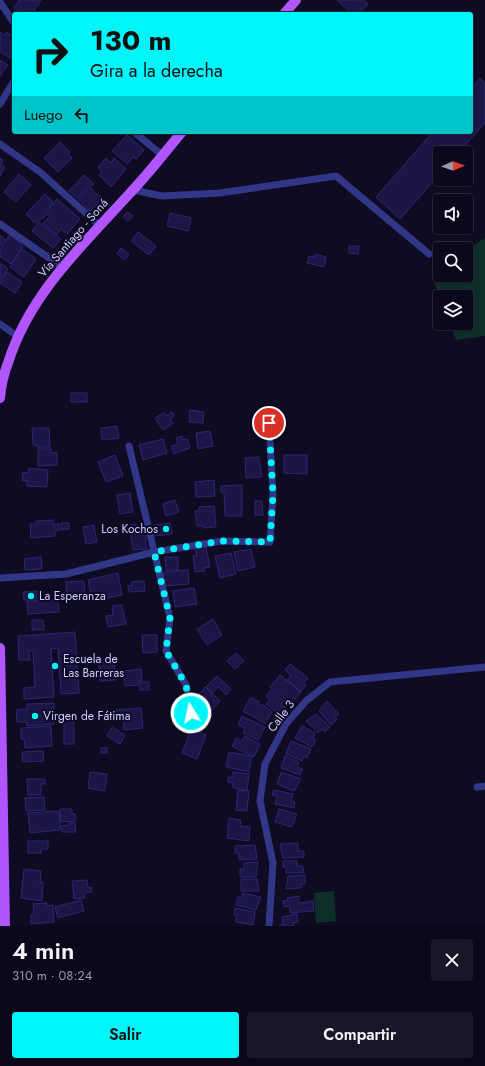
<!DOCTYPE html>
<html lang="es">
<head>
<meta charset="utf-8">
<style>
	:root { --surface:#0a081a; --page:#181627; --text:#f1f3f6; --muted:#999aa2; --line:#2a2939; --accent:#00f5f9 }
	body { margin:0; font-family:Jost,sans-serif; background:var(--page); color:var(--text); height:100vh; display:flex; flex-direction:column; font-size:15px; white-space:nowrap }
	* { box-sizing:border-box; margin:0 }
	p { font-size:13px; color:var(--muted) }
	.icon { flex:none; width:22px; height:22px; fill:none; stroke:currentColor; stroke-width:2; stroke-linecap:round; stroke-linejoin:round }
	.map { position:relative; height:926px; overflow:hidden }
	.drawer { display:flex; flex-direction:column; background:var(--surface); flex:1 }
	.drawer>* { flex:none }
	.top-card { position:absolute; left:12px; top:12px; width:461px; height:122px; border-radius:4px; box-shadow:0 1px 3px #0004,0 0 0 1px var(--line); background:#00f5f9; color:#111; overflow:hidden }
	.needle { width:26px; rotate:88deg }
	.fabs { position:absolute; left:433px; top:146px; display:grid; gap:8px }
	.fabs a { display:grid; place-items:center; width:40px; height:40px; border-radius:4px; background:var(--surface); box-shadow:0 1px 3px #0004,0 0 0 1px var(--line); font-size:20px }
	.pin { position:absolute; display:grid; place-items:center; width:34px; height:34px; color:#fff; margin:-17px; border:2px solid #fff; border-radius:50%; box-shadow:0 1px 4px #0007 }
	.me { position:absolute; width:44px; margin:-22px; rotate:350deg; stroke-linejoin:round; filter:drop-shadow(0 0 3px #0008) }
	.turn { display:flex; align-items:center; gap:14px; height:84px; padding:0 12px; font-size:18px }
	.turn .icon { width:52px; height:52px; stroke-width:2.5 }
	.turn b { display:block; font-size:28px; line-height:34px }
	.then { display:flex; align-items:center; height:38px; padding:0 12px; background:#0003; gap:8px; font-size:15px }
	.round { display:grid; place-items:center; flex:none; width:42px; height:42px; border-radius:4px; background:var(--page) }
	.summary { display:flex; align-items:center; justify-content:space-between; height:68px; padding:0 12px }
	h1 { font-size:24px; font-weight:600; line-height:30px }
	.button { display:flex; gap:8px; margin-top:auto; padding:8px 12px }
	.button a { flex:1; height:46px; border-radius:4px; background:var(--accent); color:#111; font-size:16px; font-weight:600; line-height:46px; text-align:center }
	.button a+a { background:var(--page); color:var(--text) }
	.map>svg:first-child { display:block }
</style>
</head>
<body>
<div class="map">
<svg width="485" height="926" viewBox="0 0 485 926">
	<rect width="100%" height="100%" fill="#0e0b23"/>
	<g fill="#0e2e2a">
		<path d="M485 238V336L456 340 449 323H466V297L440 298 431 273 440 267V275H466V250Z"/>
		<path d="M334 891 336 921 316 923 314 893Z"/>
	</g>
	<g fill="#1b1646" stroke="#2e2574">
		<path d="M19 0H41L34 11 31 9 27 14H23L14 8Z"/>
		<path d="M337 0H364L368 4 359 14H352Z"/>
		<path d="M0 32 4 35 6 32 14 37V56L12 59 0 52Z"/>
		<path d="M0 60 8 65 0 76Z"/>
		<path d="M480 78 485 83V123L458 153H440V174L400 219 376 197 433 132H471V88Z"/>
		<path d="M127 135 144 150 136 159 133 157 127 164 112 151Z"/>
		<path d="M60 142 70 152 68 154 72 158 58 172 44 158Z"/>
		<path d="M0 158 3 160 1 164 5 167 0 176Z"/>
		<path d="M106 158 111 163 114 158 126 169 111 187 99 175 102 171 98 167Z"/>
		<path d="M19 174 31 185 16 202 4 192Z"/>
		<path d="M84 175 94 184 91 186 90 185 77 198 69 191Z"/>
		<path d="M90 187 102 199 90 211 78 199Z"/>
		<path d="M45 194 53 202 44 212 47 215 35 223 26 214Z"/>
		<path d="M57 199 80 219 67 234 61 229 56 235 43 223 50 216 46 212Z"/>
		<path d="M128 212 133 216 128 221 123 217Z"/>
		<path d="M170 213 191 218 188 231 167 226Z"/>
		<path d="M39 222 61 239 53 248 32 231Z"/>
		<path d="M138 232 156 246 149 255 131 241Z"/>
		<path d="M10 234 23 246 11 264 0 256V250Z"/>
		<path d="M0 235 5 239 0 246Z"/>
		<path d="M349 246H359L358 254 349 253Z"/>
		<path d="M121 248 129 254 125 260 117 254Z"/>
		<path d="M22 249 36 259 24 277 10 267Z"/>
		<path d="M315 254 326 257 324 267 307 263 309 256 315 257Z"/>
		<path d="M0 263 8 269 0 280Z"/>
		<path d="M7 272 22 282 15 293 0 283Z"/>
		<rect x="71" y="393" width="16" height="9"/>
		<path d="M190 410 204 412 203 423 189 422Z"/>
		<path d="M172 412 174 416 170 419 173 423 163 430 155 418 164 413 166 416Z"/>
		<path d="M117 426 119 438 102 440 101 428Z"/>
		<path d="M32 428H49L50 447H37V445H33Z"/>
		<path d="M210 431 213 446 198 449 196 433Z"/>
		<path d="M182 436 183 440 187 439 190 448 174 454 171 446 178 444 176 438Z"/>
		<path d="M163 439 167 453 143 460 139 445Z"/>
		<path d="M38 449H51V453L57 452V465L38 466Z"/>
		<path d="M115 455 123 476 106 482 98 462Z"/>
		<path d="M284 455H307V474L284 473Z"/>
		<path d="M259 457 262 477 246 478 245 458Z"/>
		<path d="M29 468 48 470 47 487 27 486V481H22L23 472 28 473Z"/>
		<path d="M214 480 215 496 196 497 195 482Z"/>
		<path d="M242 485V516H225L224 492H221V486Z"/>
		<path d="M130 493 133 512 120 514 117 495Z"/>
		<path d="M175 500 179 512 166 516 163 504Z"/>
		<path d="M255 501H262L263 515H255Z"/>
		<path d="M214 506 216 527 203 528V526H197L195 511H199V507Z"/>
		<path d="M53 520V524H59V530L55 531V536L31 538 30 524H36V521Z"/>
		<path d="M61 523H69V529L61 530Z"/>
		<path d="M170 523 172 534 155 536 154 525Z"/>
		<path d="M136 524 137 528 144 527 147 549 133 550 129 525Z"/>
		<path d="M94 525 97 542 86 544 83 527Z"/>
		<path d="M206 547 210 567 204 568 205 571 195 572 193 556 197 555 195 549Z"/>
		<path d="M251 549 255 567 238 571 234 552Z"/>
		<path d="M231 553 236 574 220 578 215 556Z"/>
		<path d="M41 557 42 569 25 570 24 559Z"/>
		<path d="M165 557H178V570H166Z"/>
		<path d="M188 570 189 584 164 586 163 572Z"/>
		<path d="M118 573 122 595 92 601 88 580Z"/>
		<path d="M84 581 85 596 82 597V600L67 601 66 582Z"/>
		<path d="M144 581 145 591 129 592 128 586H132L131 582Z"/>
		<path d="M194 588 197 604 175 607 173 591Z"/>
		<path d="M37 591V600H24L23 592Z"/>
		<path d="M58 600 59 612 28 614 27 601Z"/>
		<path d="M122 605 126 624 108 627 106 616 113 615 112 606Z"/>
		<path d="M213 619 222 635 207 645 197 629Z"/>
		<path d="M32 620H43L44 630H32Z"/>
		<path d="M75 632 79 693 61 694 58 648 51 649 54 697 24 699V688L35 687 33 651H29L30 660H19L18 636Z"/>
		<path d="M142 635H157V652L143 653Z"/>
		<path d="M236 653 244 661 235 669 227 661Z"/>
		<path d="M114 661 115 680 100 681 99 663Z"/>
		<path d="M290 664 308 678 304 683 306 685 301 691 287 680 291 675 285 670Z"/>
		<path d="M141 669 142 680 138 681 139 685 125 686 124 671Z"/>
		<path d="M280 675 301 692 291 704 270 687Z"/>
		<path d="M217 676 231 689 226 695 218 687 212 693 206 687Z"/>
		<rect x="140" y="682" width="9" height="8"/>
		<path d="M205 687 220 701 212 710 197 697Z"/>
		<path d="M271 690 284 701 281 704 286 709 281 716 266 704 270 699 266 696Z"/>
		<path d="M251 697 259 702 258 705 261 706 262 704 272 712 265 724 243 711Z"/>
		<path d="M327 701 339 714 335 717 337 719 331 725 319 711Z"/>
		<path d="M54 703V724L27 726 26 722H17L16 710 27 709V704Z"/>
		<path d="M141 708 143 728 124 730 123 716H115V710Z"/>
		<path d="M316 714 330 727 325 732 322 729 318 733 306 721Z"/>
		<path d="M242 716 265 727 258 740 243 733 245 728 238 725Z"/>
		<rect x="64" y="722" width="10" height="22"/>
		<path d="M51 726 52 746 25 748 24 739H21V728Z"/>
		<path d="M302 726 315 733 313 739 316 740 312 747 295 738Z"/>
		<path d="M112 727 125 735 120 744 107 736Z"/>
		<path d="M191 729 206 735 197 759 182 753Z"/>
		<path d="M245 736 260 744 254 757 232 746 236 738 242 741Z"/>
		<path d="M291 741 311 749 307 758 304 756 302 761 286 754Z"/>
		<path d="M107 747V753H101V748Z"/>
		<path d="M43 751 44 761 23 762 22 752Z"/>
		<path d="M229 752 252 756 249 772 226 767Z"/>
		<path d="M285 756 299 762 297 767 303 769 300 775 281 768Z"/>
		<path d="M90 772 107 774 105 791 88 788Z"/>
		<path d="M233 772 249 774 247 790 233 788V783L228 782V777H233Z"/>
		<path d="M281 772 301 779 294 791 277 784Z"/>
		<path d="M27 779H45V784H41V795H28Z"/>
		<path d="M238 790 249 791 247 811 236 810Z"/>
		<path d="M274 790 293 794 291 801 295 802 294 808 275 804 277 796 272 795Z"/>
		<path d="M44 797 45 810 26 811 25 798Z"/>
		<path d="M60 809H72V814H75L76 821 61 822Z"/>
		<path d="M279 809 297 814 292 827 275 822Z"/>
		<path d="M59 811 60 830 30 833 28 813Z"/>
		<path d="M229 818 241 820 240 826 250 827 249 841 227 838Z"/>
		<path d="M69 823H75L76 832H62L61 826 69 825Z"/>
		<path d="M28 841H48V849H41V853H28Z"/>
		<path d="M298 843V851H304V857L283 858 280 844Z"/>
		<path d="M255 845 257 859 239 860V853H235V846Z"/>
		<path d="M283 861H297V866H303L304 873H286V867H283Z"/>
		<path d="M258 862 256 877H240V869H244V863Z"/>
		<path d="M24 869 41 871 40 882H43L42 901 21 898Z"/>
		<path d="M305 875V884H301V888L286 889 288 876Z"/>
		<path d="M241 879H257L259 891H241Z"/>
		<path d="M87 880 88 888 91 887 92 892 84 893 85 898 74 899 72 881Z"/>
		<path d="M243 893 261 897 256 910 236 905 238 897 242 898Z"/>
		<path d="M299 896V903L313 901 314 911 290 913V906L284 907 283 901 288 900 287 898Z"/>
		<path d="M81 900 84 911 58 918 55 907Z"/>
		<path d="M47 903V906L53 905 54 922 31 924V915H34L33 904Z"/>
		<path d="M235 908 255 912 253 925 236 922 237 915H234Z"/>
		<path d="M297 914 298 922 293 923 294 926H279L283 924 282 917Z"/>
	</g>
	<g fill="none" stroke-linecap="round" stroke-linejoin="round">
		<g stroke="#323687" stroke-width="7">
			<path d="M0 2 14 23"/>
			<path d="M0 104 14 81"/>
			<path d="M134 132 162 155"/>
			<path d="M0 144 40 172 100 226"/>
			<path d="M133 190 162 196 220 193 336 176 429 254"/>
			<path d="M0 224 62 267"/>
			<path d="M0 324 17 336"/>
			<path d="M129 446 170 618 166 651 186 685 191 713 202 721"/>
			<path d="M0 578 66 574 154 552 222 541 270 542 273 494 269 423"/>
			<path d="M477 787 485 786"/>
			<path d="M269 926 273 863 260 801 265 764 286 724 306 701 330 682 485 667"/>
		</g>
		<g stroke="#b155ff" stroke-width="10">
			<path d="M284 14 296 0"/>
			<path d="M0 398C1 384 4 373 9 360 31 292 84 244 131 192 149 173 165 152 182 132"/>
			<path d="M0 648 5 926"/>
		</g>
	</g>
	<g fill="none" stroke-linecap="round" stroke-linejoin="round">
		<path stroke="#00f5f9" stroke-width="7" stroke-dasharray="0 12.6" d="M191 713 186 685 166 651 170 618 154 552 222 541 270 542 273 494 269 423"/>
	</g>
	<g fill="#00f5f9" stroke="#0e0b23" stroke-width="1.5">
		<circle cx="166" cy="529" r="4"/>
		<circle cx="31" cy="596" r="4"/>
		<circle cx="55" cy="666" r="4"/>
		<circle cx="35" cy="716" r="4"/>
	</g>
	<g text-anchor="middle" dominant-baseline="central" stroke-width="4" stroke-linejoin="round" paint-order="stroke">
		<g font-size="12" fill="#cfceff" stroke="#0e0b23">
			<text transform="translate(73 238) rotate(-49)">Vía Santiago - Soná</text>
			<text transform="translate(281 716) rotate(-53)">Calle 3</text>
		</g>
		<g font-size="12" fill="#cfceff" stroke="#0e0b23" text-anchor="start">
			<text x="158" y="529" text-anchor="end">Los Kochos</text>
			<text x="39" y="596">La Esperanza</text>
			<text x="63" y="659">Escuela de<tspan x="63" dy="14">Las Barreras</tspan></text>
			<text x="43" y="716">Virgen de Fátima</text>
		</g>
	</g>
</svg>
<div class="fabs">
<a><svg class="needle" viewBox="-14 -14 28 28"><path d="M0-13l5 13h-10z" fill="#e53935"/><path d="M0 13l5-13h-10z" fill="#999aa2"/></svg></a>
<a><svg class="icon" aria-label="sound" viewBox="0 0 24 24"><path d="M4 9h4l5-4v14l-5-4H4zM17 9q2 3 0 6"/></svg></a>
<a><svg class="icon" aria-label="search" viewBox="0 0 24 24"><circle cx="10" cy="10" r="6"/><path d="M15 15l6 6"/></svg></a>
<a><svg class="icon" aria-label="layers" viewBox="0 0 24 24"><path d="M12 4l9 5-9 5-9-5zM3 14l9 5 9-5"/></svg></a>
</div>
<div class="pin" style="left:269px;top:423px;background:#d93025"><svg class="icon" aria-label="arrive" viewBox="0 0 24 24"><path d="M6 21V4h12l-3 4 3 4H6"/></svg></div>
<svg class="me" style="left:191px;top:713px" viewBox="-20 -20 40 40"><circle r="17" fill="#00f5f9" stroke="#fff" stroke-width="3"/><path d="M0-11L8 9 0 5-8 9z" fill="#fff"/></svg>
<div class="top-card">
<div class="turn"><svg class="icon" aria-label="right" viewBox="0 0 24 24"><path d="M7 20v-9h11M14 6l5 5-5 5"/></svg><div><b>130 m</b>Gira a la derecha</div></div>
<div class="then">Luego<svg class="icon" aria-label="left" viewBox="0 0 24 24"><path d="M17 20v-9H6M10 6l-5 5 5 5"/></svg></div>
</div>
</div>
<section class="drawer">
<div class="summary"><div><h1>4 min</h1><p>310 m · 08:24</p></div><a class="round"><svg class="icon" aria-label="close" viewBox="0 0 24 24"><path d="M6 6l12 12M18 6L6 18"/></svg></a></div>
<div class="button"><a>Salir</a><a>Compartir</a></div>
</section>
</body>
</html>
